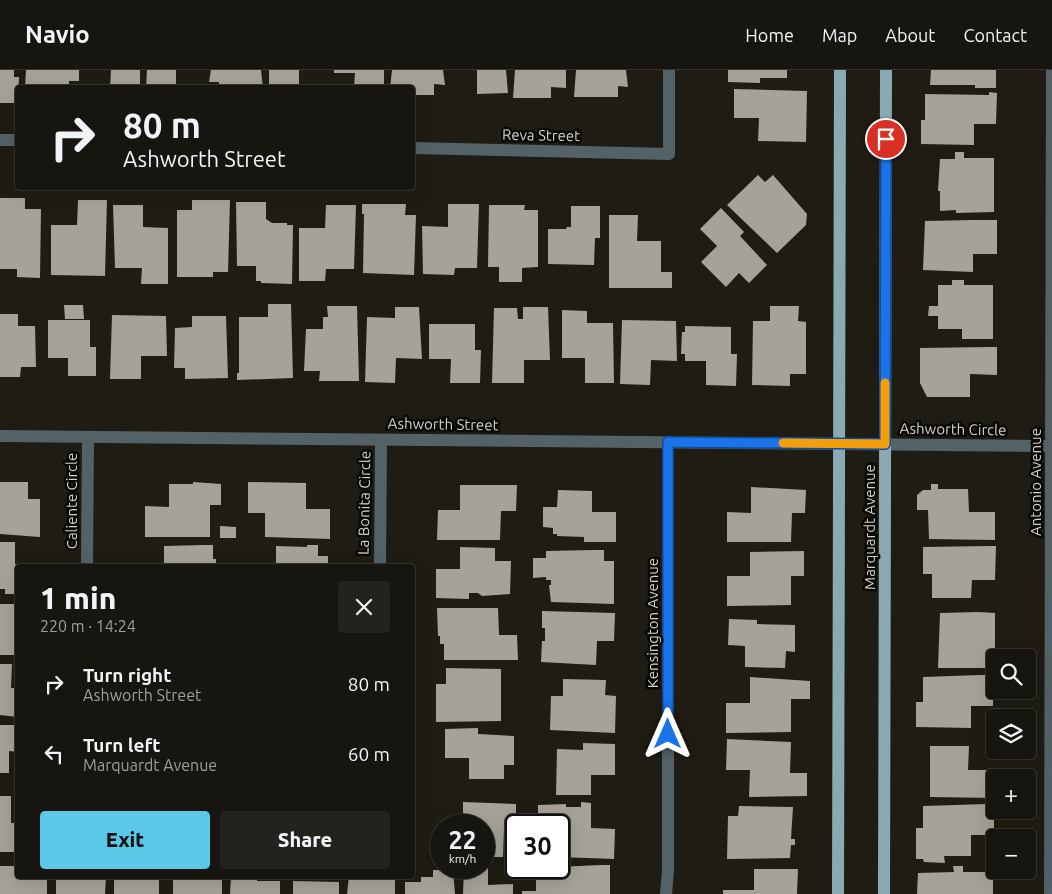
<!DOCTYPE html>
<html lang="en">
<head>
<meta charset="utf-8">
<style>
	:root { --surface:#17150f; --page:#24221d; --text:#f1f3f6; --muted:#9e9f9e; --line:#36342f; --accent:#5ac8e6 }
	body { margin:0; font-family:Ubuntu,sans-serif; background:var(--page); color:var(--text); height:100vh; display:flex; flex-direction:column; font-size:19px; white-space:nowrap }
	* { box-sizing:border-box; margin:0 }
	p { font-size:16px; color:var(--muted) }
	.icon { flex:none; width:28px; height:28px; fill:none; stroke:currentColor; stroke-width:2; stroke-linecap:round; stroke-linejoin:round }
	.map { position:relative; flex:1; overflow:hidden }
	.side { position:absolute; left:15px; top:494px; width:400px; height:315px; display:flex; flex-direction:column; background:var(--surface); border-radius:5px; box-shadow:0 5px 20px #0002,0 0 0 1px var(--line) }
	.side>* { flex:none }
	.top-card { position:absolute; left:15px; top:15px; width:400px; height:105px; border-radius:5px; box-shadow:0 5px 20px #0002,0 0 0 1px var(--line); background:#17150f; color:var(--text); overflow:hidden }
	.tools { position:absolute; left:986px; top:579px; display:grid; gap:10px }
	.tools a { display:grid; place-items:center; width:50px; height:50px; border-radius:5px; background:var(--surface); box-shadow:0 5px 20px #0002,0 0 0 1px var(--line); font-size:25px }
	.speed { position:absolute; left:430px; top:744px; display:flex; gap:10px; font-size:25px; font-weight:700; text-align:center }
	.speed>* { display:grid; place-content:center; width:65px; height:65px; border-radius:50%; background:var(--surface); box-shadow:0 5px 20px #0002,0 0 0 1px var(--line); line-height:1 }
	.speed small { font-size:12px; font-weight:400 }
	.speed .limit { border:2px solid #111; border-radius:8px; background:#fff; color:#111 }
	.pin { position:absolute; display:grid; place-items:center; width:42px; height:42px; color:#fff; margin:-21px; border:2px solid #fff; border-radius:50%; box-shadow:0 1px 5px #0007 }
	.me { position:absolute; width:55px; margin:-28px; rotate:0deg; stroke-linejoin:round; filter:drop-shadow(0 0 4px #0008) }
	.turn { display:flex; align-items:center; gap:18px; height:105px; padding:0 25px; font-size:22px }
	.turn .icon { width:65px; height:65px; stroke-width:2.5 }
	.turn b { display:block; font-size:35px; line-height:42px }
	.round { display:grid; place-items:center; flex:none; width:52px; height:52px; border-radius:5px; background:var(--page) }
	.headline { display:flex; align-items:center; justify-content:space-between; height:85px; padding:0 25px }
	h1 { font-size:30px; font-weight:800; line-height:38px }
	.primary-button { display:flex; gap:10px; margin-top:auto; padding:10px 25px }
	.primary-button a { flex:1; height:58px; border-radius:5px; background:var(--accent); color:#111; font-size:20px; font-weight:800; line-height:58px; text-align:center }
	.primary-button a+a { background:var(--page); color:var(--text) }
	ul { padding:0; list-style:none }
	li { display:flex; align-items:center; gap:15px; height:70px; padding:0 25px }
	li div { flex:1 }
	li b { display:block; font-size:19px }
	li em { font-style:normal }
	header { display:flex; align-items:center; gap:30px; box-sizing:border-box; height:70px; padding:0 25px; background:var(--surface); border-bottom:1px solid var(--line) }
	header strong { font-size:24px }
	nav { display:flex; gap:28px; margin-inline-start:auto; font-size:18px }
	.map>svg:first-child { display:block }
</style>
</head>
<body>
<header>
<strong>Navio</strong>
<nav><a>Home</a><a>Map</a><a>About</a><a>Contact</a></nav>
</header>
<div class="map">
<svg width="1052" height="824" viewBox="0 0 1052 824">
	<rect width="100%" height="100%" fill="#1f1c14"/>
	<g fill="#a6a298">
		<path d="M0 0H14V7H19L18 33H0Z"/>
		<path d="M26 0H79V11H69V18H25Z"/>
		<path d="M111 0H140V18H110Z"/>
		<path d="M147 0H176V18H146Z"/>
		<path d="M211 0H261L263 18H219V12H209Z"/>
		<rect x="269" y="0" width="30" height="18"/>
		<path d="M334 0H384V18H354L355 3H334Z"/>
		<path d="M392 0H443L445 15 434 14V25H412V18H390Z"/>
		<path d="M477 0H506L508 23 477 24Z"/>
		<path d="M515 0H566V18L551 17V28H513Z"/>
		<path d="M576 0H626L628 17 618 16V27H574Z"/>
		<path d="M728 0H787V8H760V13L728 12Z"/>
		<path d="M931 0H996V18H975V15H930Z"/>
		<path d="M734 19 807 21 806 72 758 71 759 48H734Z"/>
		<path d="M989 22 997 23 996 54H974V75L921 74V50H925V24L989 25Z"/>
		<path d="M955 82H964V88H994V142L956 143V140L940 141V121H938L940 89H955Z"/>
		<path d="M758 105 765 112 773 105 807 144 806 155 777 183 727 135Z"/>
		<path d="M0 128H25V139H41L40 208 17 207V199H0Z"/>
		<path d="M78 130H107L105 206 51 205V155H77Z"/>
		<path d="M192 130H230L228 202H213V207H177V140H192Z"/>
		<path d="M236 132H266V149L272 153H287V155H293L292 214 261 213V211H256V196H237Z"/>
		<path d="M362 134H406L405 145H416L414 205 363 203 364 144H362Z"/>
		<path d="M448 134H479L477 198H455L454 205 423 204 422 156 448 157Z"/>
		<path d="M113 135H143V157L168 158V214H141L142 198H115Z"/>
		<path d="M326 135H356L354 199H326L325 211H299V158H325Z"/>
		<path d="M489 135H525L524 140H538V197L522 198V212H499V197H488Z"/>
		<path d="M571 136H600V168H595L594 195 548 194V159H566L567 157H571Z"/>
		<path d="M721 138 744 162 740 166 767 195 749 213 739 203 726 217 701 192 717 176 700 159Z"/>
		<path d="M609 145H638L637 171H661V202H672V218H609Z"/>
		<path d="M973 150H997V184H973V202L923 200 925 151Z"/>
		<path d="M952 210H964V215H993V269H962V259H938V246H928L929 236H938V215H952Z"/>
		<path d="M268 234H291L293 308 237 310V303H239V247H268Z"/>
		<path d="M64 235H83L84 249H65Z"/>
		<path d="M327 236H357L359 311H319L320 301H304L306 259H323V247H328Z"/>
		<path d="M770 236H799L798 251 806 252V304H790V316L752 315 753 251H770Z"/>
		<path d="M395 237H419L422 289 396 288 395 313 365 312 367 247 395 248Z"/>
		<path d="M523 237H548L550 290H524V313H492L494 238H517L518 249H523Z"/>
		<path d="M562 240 587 241V253H613L614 313H585V288H562Z"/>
		<path d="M0 244H18V256H35L36 297H21L20 307H0Z"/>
		<path d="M112 245 166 246 167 286H141V309H110Z"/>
		<path d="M192 246H226L228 308 185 309V298H174L175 258 192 257Z"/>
		<path d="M48 250H90V277H96V306H68V288H48Z"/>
		<path d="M622 250 676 251 677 291 651 290 650 315 620 314Z"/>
		<path d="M429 254H475V280H481L480 313H450L451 289H429Z"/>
		<path d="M685 256 731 257V284H737L736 316 706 315V291H685V284H681L682 262H685Z"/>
		<path d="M989 277H997V305L970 304V327H927L920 313V278Z"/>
		<path d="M0 412H28V429H40V467L0 464Z"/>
		<path d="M193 412 221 414V435H210V467H145V436L169 437V414H193Z"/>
		<path d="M248 412 306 413V439H330V469L265 467V443H248Z"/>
		<path d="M931 414H938V419H968L969 442H995V470L929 469 928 440H917V425L923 420H931Z"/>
		<path d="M460 415H517L516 441H501L500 470H437L438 440H460Z"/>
		<path d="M751 417 806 420 805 443H792L791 472H727V442L751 443Z"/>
		<path d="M558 420 592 421V442H616V472H584V467L557 466V464H553V458L543 457V437H557Z"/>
		<path d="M220 456 236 457V468H220Z"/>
		<path d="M0 472H15V494H39V496H18V524H5V519H0Z"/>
		<path d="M204 475H213V489H216V496H164V476Z"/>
		<path d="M307 475H318V486H328V496H265V493H276V476L307 477Z"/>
		<path d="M988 476H996L995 510H972L971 528H932V504H923V477Z"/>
		<path d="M460 477 495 478V491H511L510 524 482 526 478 523H469V529L436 528V499H460Z"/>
		<path d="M593 480H604V491H614V534L551 532 549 515H551V510H546V507L533 508V488H546V481Z"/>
		<path d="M804 481V506H791V535L727 536V506H750V482Z"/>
		<rect x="0" y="534" width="18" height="51"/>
		<path d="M437 538H498L499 565H517L518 590H444V574H440V566H438Z"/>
		<path d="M542 541 615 543 614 571H597L596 595 541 592 542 571H545V558H542Z"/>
		<path d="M978 542 995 543V598H938L940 543Z"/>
		<path d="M729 549 757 550V554L795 555V582L786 581 785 598 745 597V576L728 575Z"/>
		<path d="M0 594H12L11 618H18V647L0 645Z"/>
		<path d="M446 598 501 599V651L436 652V614H446Z"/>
		<path d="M980 605H993V636H971V658L916 657V632H923V607Z"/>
		<path d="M750 607 810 611V629H791V662L726 663V633H750Z"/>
		<path d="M563 609 606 610 605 625 616 626 615 663 550 660 551 626H563Z"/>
		<path d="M0 655H18V682L9 681V703H0Z"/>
		<path d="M478 658V664L514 666V695H504V709H469V688H445V659Z"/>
		<path d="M727 669 791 672 790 703H807V726L749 727 750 700H726Z"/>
		<path d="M583 673 615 674V705H591V725H556L557 679 583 680Z"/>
		<path d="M930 676H969L968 700H995V728L930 727Z"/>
		<path d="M0 726H11V753H18V782H0Z"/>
		<path d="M463 732 516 734V758H504L503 787H484V755H463Z"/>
		<path d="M581 732 591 733V758L615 759 614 789 559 787V755H538V735L566 734V737H581Z"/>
		<path d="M987 734 994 735V765H971V786H944L945 793 924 792 923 789H916V758H923V736Z"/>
		<path d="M739 736 793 737 791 769H795V775H791L790 788 727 789 728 746H738Z"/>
		<path d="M440 757H441V788H439Z"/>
		<path d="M601 795H610V824H522V821H536V798Z"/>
		<path d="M0 796H18V806L20 807 42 806V809H47V824H0Z"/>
		<path d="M953 796H963V802H993V824H917L918 803 954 802Z"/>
		<path d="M464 798H488V815L513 814V824H463Z"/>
		<path d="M754 799H798L797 824H723V820H754Z"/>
		<path d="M433 800H453L455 824H405V812H421V807H433Z"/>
		<path d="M56 806 106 808 105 824H56Z"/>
		<path d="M173 806 222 810V824H173Z"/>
		<path d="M231 806H258L257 811H280V824H230Z"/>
		<path d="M349 806H372V810L395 808V824H347Z"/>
		<rect x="114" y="809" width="45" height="15"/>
		<path d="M293 811 339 812V824H293Z"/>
	</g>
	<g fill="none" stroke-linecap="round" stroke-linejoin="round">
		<g stroke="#536267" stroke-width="12">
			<path d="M0 70H18"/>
			<path d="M412 78 669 84V0"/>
			<path d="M0 366 1051 376"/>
			<path d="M87 496 88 367"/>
			<path d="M380 496 381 370"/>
			<path d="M666 824 668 801V372"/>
			<path d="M1050 824 1052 0"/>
		</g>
		<g stroke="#8aaab3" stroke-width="12">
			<path d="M838 824 840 0"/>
			<path d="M884 824 886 0"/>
		</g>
	</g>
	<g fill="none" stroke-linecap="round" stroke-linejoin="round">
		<defs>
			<path id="route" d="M668 664V372L885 374 886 69"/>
		</defs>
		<use href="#route" stroke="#114b97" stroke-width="12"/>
		<use href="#route" stroke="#1a73e8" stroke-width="9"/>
		<path stroke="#f59e0b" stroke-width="9" d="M783 373 885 374V313"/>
	</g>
	<g text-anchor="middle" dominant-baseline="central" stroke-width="5" stroke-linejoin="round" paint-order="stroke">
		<g font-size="15" fill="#d4d2cd" stroke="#080704">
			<text transform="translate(541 65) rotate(1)">Reva Street</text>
			<text transform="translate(443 354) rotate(1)">Ashworth Street</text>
			<text transform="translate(953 359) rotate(1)">Ashworth Circle</text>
			<text transform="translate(1035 412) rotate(-90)">Antonio Avenue</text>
			<text transform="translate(71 431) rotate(-90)">Caliente Circle</text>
			<text transform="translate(364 433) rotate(-89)">La Bonita Circle</text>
			<text transform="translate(869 457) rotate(-90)">Marquardt Avenue</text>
			<text transform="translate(652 553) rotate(-90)">Kensington Avenue</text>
		</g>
	</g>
</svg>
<div class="tools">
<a><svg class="icon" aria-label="search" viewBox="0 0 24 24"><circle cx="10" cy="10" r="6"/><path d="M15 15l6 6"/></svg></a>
<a><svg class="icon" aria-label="layers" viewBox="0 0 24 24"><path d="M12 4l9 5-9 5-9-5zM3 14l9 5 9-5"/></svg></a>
<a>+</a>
<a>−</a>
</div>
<div class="speed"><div>22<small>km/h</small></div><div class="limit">30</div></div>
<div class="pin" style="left:886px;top:69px;background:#d93025"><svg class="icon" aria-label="arrive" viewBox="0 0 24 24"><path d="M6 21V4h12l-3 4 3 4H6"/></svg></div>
<svg class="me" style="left:668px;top:664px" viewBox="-20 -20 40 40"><path d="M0-17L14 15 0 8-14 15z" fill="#1a73e8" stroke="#fff" stroke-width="4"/></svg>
<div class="top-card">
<div class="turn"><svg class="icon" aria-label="right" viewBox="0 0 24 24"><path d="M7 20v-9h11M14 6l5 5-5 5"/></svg><div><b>80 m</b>Ashworth Street</div></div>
</div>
<section class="side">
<div class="headline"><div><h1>1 min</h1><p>220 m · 14:24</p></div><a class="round"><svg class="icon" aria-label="close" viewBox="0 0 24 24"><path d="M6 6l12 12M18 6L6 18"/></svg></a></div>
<ul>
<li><svg class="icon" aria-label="right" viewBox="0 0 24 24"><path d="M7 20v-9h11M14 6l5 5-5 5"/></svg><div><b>Turn right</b><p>Ashworth Street</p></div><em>80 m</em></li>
<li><svg class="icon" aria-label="left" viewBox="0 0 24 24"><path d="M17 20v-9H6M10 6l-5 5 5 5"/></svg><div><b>Turn left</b><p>Marquardt Avenue</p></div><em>60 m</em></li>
</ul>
<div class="primary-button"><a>Exit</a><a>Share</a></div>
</section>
</div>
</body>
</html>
